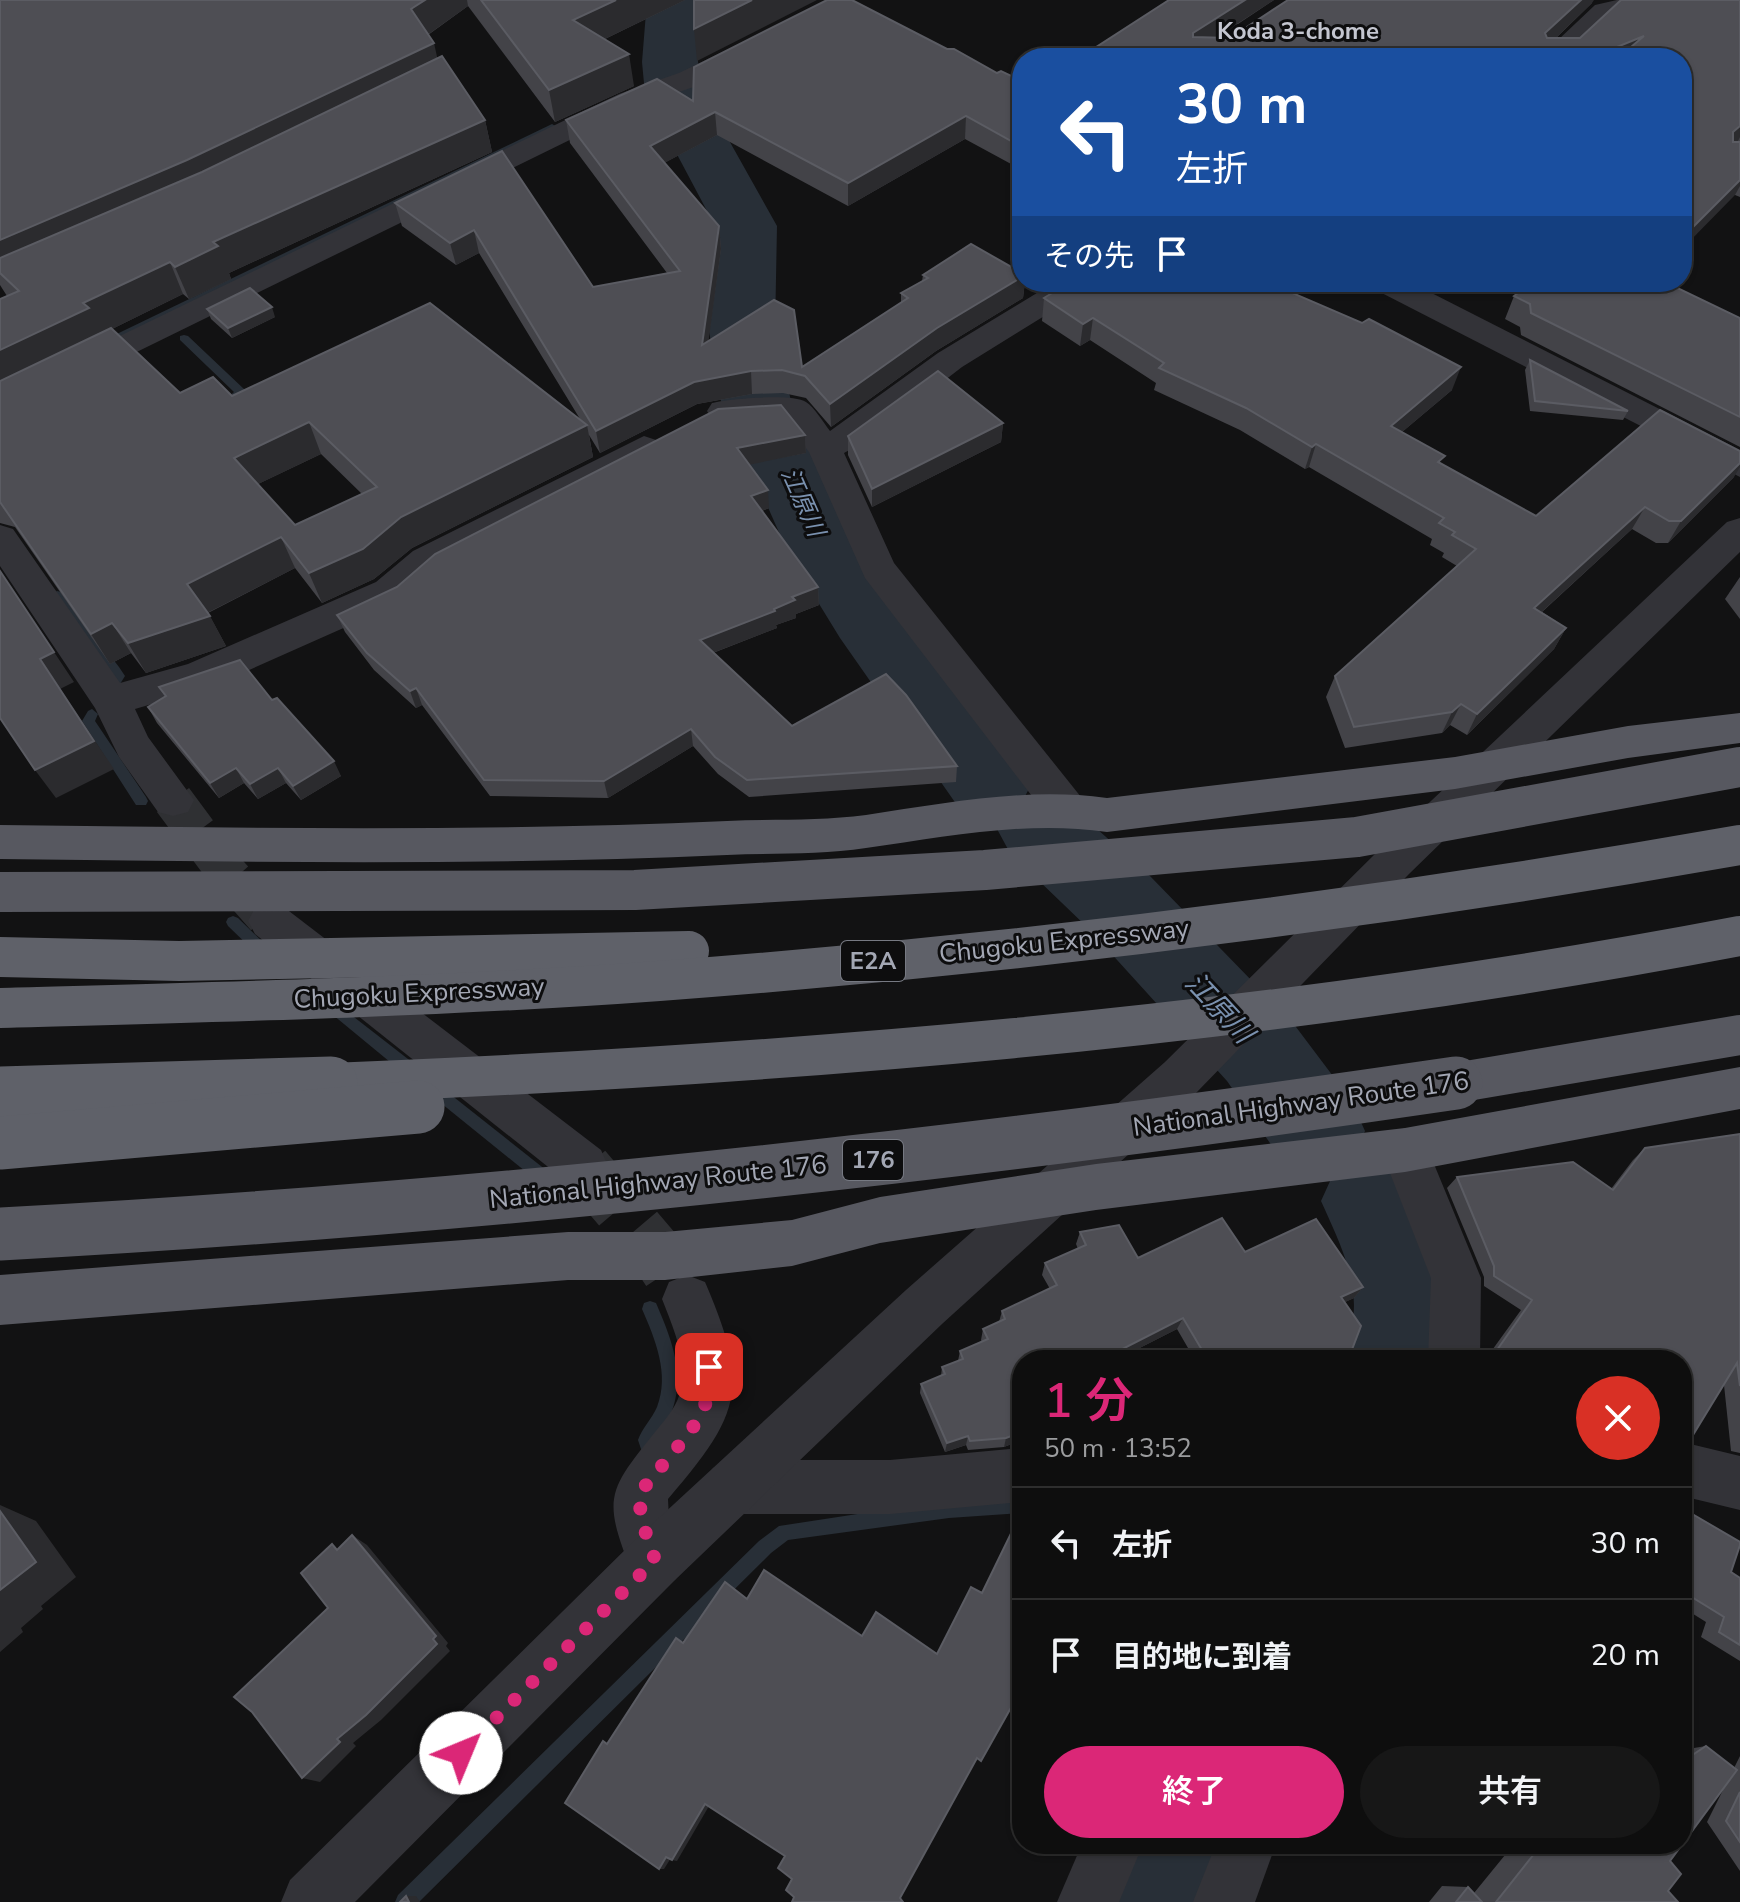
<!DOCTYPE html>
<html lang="ja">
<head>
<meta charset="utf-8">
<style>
	:root { --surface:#0e0e0e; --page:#171717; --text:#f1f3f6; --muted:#9b9c9e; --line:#2e2e2e; --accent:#db2777 }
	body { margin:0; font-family:"Nunito Sans","Noto Sans JP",sans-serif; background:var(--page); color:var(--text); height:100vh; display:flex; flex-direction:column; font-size:30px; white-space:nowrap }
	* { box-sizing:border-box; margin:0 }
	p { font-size:26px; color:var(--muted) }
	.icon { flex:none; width:44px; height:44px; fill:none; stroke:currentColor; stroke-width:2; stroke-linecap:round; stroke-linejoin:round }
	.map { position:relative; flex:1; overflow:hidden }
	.side { position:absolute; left:1012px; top:1350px; width:680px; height:504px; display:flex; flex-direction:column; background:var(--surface); border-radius:32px; box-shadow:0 2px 6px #0004,0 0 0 2px var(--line) }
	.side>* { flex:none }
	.top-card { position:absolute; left:1012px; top:48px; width:680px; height:244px; border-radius:32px; box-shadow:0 2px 6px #0004,0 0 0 2px var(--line); background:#1a4fa0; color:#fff; overflow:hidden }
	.pin { position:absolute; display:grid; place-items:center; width:68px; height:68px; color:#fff; margin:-34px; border-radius:16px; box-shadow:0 4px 12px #0006 }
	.me { position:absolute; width:88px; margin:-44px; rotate:45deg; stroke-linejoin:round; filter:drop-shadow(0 0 6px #0008) }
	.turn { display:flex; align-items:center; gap:28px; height:168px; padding:0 32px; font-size:36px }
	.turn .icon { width:104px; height:104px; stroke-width:2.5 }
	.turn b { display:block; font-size:56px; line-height:68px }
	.then { display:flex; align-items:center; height:76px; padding:0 32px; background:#0003; gap:16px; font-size:30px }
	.round { display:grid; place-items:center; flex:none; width:84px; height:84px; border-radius:42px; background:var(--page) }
	.head { display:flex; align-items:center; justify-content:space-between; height:136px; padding:0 32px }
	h1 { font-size:48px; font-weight:600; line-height:60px; color:var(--accent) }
	.action { display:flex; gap:16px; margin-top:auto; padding:16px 32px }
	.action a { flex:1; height:92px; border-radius:48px; background:var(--accent); color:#fff; font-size:32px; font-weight:600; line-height:92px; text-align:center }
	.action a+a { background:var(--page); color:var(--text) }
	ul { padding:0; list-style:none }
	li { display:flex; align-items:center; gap:24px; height:112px; padding:0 32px; border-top:2px solid var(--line) }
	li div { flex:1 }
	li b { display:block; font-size:30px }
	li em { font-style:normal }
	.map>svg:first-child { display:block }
</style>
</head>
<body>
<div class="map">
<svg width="1740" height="1902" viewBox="0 0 1740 1902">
	<rect width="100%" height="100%" fill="#121213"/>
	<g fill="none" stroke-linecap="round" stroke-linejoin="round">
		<g fill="#282f37" fill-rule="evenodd">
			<path d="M670 67 674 70 673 72 655 80 651 77Z"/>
			<path d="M552 124 557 127 555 129 105 346 101 347 96 344Z"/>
			<path d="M184 335 188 336 245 390V394L233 404H225V400L234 392 180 340V336Z"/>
			<path d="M57 591 61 592 119 667 125 676 120 684H112L111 673 53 598 51 595Z"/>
			<path d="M92 709 98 714 95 721 146 797 148 801 146 805H136L84 724 82 721 88 711Z"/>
			<path d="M233 916 238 918 267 946 269 950 267 954H257L228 926 226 922 228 918Z"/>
			<path d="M332 1000 417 1066 419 1071 417 1076 412 1078 407 1076 327 1010 325 1006 327 1002Z"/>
			<path d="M431 1079 551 1174 554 1179 551 1184 546 1186 541 1184 426 1091 424 1086 426 1081Z"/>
			<path d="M650 1301 656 1303C678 1354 691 1393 655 1442L656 1446 654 1452 648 1454 642 1452 638 1440C642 1428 652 1419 657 1407 670 1374 655 1339 642 1309L644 1303Z"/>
			<path d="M1022 1495V1513L949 1518 788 1540 771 1553 419 1902H395L398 1895 759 1541 779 1526 949 1500Z"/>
		</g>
		<g fill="#282f37" fill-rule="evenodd">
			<path d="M647 0H701L698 62 703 94 777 226 775 331 791 401 861 547 894 598 1019 762 1031 785 1023 800 1040 795 1070 805 1150 876 1293 1023 1351 1100 1365 1131 1351 1162 1371 1154 1406 1168C1436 1228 1472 1293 1444 1360H1337C1342 1349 1349 1336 1352 1324 1361 1283 1337 1237 1321 1201L1336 1168 1343 1165 1317 1175 1283 1162 1227 1081 1088 928 1010 853 997 829 1006 813 989 818 959 808 840 638 789 555 721 401 709 331 715 226 645 94 642 62Z"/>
			<path d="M1119 1844H1243L1221 1902H1095Z"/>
		</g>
		<path stroke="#2f3033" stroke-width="40" stroke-dasharray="40 20" stroke-linecap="butt" d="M173 800 228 874 266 917"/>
		<path stroke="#2f3033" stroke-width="53" stroke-dasharray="53 27" stroke-linecap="butt" d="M585 1168 653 1248 674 1280"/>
		<g fill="#333338" fill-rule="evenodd">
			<path d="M1617 0H1664L1660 6 1613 17 1569 58H1539L1595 5Z"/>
			<path d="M747 40 757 42 761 48 757 54 699 85 639 106 0 419V394L619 94 679 73Z"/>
			<path d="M1055 282H1093L1088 289 962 367 866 441 844 453 894 563 1081 797 1087 809 1081 821 1066 826 1051 821 865 578 809 452 784 420 724 422 712 419 707 411 712 403C728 399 792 393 806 402 815 408 823 422 830 431L938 353Z"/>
			<path d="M1369 282H1410L1740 450V477L1374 289Z"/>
			<path d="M644 436 656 440 661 448 656 456 439 569 402 602 213 686 135 709 148 737 194 800 188 812 173 816 158 812 119 757 95 708 0 566V525L13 529 120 683 188 664 376 582 413 551Z"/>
			<path d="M270 903 285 908 601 1150 608 1166 601 1182 584 1188 567 1182 255 934 248 921 255 908Z"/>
			<path d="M1405 1128 1422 1135 1481 1278 1480 1360H1428L1431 1278 1381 1150 1388 1135Z"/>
			<path d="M687 1275 705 1282C750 1387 742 1413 668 1499L669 1520 683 1560 675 1580 655 1588 635 1580C601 1496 606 1493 660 1426 671 1413 681 1399 682 1382 685 1353 672 1325 662 1299L669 1282Z"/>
			<path d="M1682 1442 1740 1456V1510L1682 1496Z"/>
			<path d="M1022 1448V1502L890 1514H732L713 1506 705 1487 713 1468 732 1460H890Z"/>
			<path d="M1082 1844H1143L1119 1902H1057Z"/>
			<path d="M1216 1844H1276L1255 1902H1193Z"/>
		</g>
		<path fill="#333338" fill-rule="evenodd" d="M1740 518V552L1409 874 1197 1092 942 1324 675 1580 355 1902H281L290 1880 635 1540 906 1290 1165 1062 1379 850 1727 522Z"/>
		<g fill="#575860" fill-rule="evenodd">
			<path d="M1740 713V743L1628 758 1455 789 1107 832C1027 820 946 837 866 848 821 855 773 853 727 855 485 866 242 862 0 859V825C242 828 485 832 727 821 773 819 821 821 866 815 946 803 1027 787 1107 798L1455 757 1628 726Z"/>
			<path d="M1740 1067V1109L1405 1172 1096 1210 880 1243 792 1266 665 1280H568L0 1325V1275L568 1232H665L792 1220 880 1197 1096 1164 1405 1128Z"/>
		</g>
		<g stroke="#575860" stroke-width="40">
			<path d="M0 892 635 890 985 870 1357 837 1740 767"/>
			<path d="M1443 1085 1740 1035"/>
		</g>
		<path stroke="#575860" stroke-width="53" d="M0 1234C487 1208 973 1154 1456 1083"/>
		<g stroke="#5f6169" stroke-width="40">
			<path d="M0 957 179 961 689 951"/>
			<path d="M0 1008C220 1002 440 997 659 981 1021 954 1383 908 1740 845"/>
			<path d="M279 1085C769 1067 1259 1028 1740 936"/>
		</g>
		<g stroke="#5f6169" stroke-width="53">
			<path d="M0 1093 331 1083"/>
			<path d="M0 1143 418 1107"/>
		</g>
	</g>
	<g fill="#434348" fill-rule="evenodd">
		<path d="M0 0H685L605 39 634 86 555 122 468 6 428 35 437 59 485 120 492 152 229 273 231 279 189 299 183 294 112 329 180 393 580 419 479 253 456 265 402 226 395 203 502 151 593 287 667 273 570 143 566 120 693 101 947 49 997 73 1022 81V170L965 139 848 206 717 135 664 163 719 226 721 249 708 341 802 367 901 303V293L922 281 923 275 1025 282 1023 298 936 351 831 427 806 398 783 393 752 394 697 404 600 453 589 435 593 457 412 548 374 579 322 603 295 568 208 613 226 646 146 673 131 653 110 664 15 527 0 523V299L7 296 0 285ZM321 454 362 494 295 525 258 484Z"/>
		<path d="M1169 0H1274L1217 38H1230L1592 3 1556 38H1580L1740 0V141L1736 142H1740V197L1735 195 1682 58 1093 49Z"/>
		<path d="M1516 282H1665L1740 318V447L1521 335 1520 327 1505 319 1514 296 1523 289 1524 286Z"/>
		<path d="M1288 291 1452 390 1402 432 1442 464 1536 516 1734 477 1668 543H1656L1632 529 1542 612 1566 628 1554 649 1467 735 1450 725 1442 733 1345 748 1326 697 1335 676 1457 566 1442 557 1444 553 1430 545 1432 539 1309 467 1305 469 1240 430 1154 390 1156 383 1090 340 1080 346 1042 321 1044 298Z"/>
		<path d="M207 309 275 317 232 338 211 319Z"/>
		<path d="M1530 360 1628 411 1623 420 1530 411 1525 370Z"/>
		<path d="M1003 423 1001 442 872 507 848 455V436Z"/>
		<path d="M805 435 806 453 748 464 769 508 762 511 818 587 819 605 796 614V618L776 625 777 628 713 653 792 726 957 766 956 782 749 797 718 774 693 746 608 798 490 796 422 705 416 708 374 670 345 632 337 615Z"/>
		<path d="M1740 577V619L1725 599Z"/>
		<path d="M159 687 272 700 341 776 301 800 286 783 258 799 244 783 219 798 157 723 148 707 165 697Z"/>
		<path d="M1740 1134V1453L1731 1451 1724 1385 1685 1448 1682 1450V1360H1485L1521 1310 1484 1286V1277L1447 1188 1457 1177 1611 1189 1633 1160 1645 1148Z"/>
		<path d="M1080 1232 1138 1258 1245 1252 1363 1287 1354 1298 1345 1302 1348 1360H1195L1177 1329 1116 1360H1022V1440L1004 1447 968 1450 966 1445 945 1452 920 1393 921 1384 941 1376 942 1367 958 1361 960 1351 982 1342 981 1340 983 1329 999 1322 1002 1311 1050 1289 1042 1275 1045 1263 1078 1249 1076 1244Z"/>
		<path d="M1682 1508 1731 1572 1740 1578V1661L1701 1637 1706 1622 1682 1607Z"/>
		<path d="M1706 1746 1734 1768 1740 1756V1871L1707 1822 1725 1786 1670 1861 1668 1891 1678 1902H1429L1442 1886 1468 1887 1474 1893 1514 1844H1682V1750Z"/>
	</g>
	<g fill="#2b2b2e">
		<path d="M425 0H467L468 6 419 41 411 9Z"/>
		<path d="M616 0H685L578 52 573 20Z"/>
		<path d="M752 0H817L697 61 694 29Z"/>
		<path d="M1245 0H1274L1189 55 1193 33Z"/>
		<path d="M1581 0H1594L1592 3 1537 56 1545 33Z"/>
		<path d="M1644 36 1635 58H1590Z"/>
		<path d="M434 43 441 75 0 273V240Z"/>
		<path d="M629 54 634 86 555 122 549 90Z"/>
		<path d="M715 112 717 135 653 169 650 146Z"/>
		<path d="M966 116 965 139 848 206V183Z"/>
		<path d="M485 120 492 152 229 273 231 279 189 299 175 267 213 242Z"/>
		<path d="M1740 126V137L1738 141 1722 155 1733 132Z"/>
		<path d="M1740 180V186L1735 195 1682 249V238Z"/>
		<path d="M719 226 721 249 705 367 702 345Z"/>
		<path d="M474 230 479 253 456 265 450 243Z"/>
		<path d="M170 262 183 294 102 334 0 391V350L83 303Z"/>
		<path d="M1022 277V282H1025L1023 298 936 351 831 427 830 404 937 328Z"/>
		<path d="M1280 282H1297L1270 308 1276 286Z"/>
		<path d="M272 307 275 317 232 338 228 328Z"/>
		<path d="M1093 318 1090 340 1080 346 1083 324Z"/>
		<path d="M1461 367 1452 390 1383 448 1391 426Z"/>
		<path d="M751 371 752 394 697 404 600 453 596 431 694 382Z"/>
		<path d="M309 422 321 454 248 489 234 458Z"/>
		<path d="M1003 423 1001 442 872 507V489Z"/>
		<path d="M587 425 593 457 412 548 374 579 322 603 309 573 401 517Z"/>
		<path d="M805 435 806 453 738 467 737 448Z"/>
		<path d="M1316 444 1309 467 1305 469 1312 447Z"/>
		<path d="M1740 463V467L1734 477 1668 543 1681 521Z"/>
		<path d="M768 490 769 508 753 514 751 496Z"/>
		<path d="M1645 507 1632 529 1523 629 1534 608Z"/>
		<path d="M281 537 295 568 203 615 187 584Z"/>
		<path d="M818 587 819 605 796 614V618L776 625 777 628 702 657 700 640 774 609 792 597Z"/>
		<path d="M210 616 226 646 146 673 128 643Z"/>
		<path d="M112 623 131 653 110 664 91 634Z"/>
		<path d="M1566 628 1554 649 1467 735 1477 714Z"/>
		<path d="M54 652 74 682 60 689 114 769 56 798 35 770 40 659Z"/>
		<path d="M416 688 422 705 416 708 410 691Z"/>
		<path d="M1461 704 1450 725 1442 733 1452 712Z"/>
		<path d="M691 729 693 746 608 798 604 781Z"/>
		<path d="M334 761 341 776 301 800 293 786Z"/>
		<path d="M236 768 244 783 219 798 210 783Z"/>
		<path d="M278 768 286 783 258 799 250 784Z"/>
		<path d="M1363 1287 1354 1298 1332 1308 1341 1297Z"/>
		<path d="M1183 1318 1177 1329 1116 1360H1101Z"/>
		<path d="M1022 1432V1440L1004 1447 1006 1438Z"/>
		<path d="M968 1436 966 1445 945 1452 947 1443Z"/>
		<path d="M0 1505 36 1521 76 1577 41 1606 43 1609 21 1628 23 1632 0 1652Z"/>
		<path d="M352 1535 367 1545 448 1643 446 1646 450 1651 381 1720 353 1743 356 1746 320 1782 302 1778 337 1739Z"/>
		<path d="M705 1804 709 1806 677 1861 672 1860Z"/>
		<path d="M666 1857 671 1858 664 1869H659Z"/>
		<path d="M406 1896H416L420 1902H409Z"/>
	</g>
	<g fill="#4e4e54" stroke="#5b5c63" stroke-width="2" fill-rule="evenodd">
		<path d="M0 0H425L411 9 434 43 187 160 0 240Z"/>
		<path d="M481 0H616L573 20 629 54 549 90Z"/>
		<path d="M694 0H752L694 29Z"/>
		<path d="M827 0H852L947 49H954L997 73 1001 71 1022 81V147L966 116 848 183 715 112 650 146 719 226 702 345 774 300 794 310 802 367 908 298 901 293 928 278 923 275 971 244 1022 273V277L937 328 830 404 805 376 782 370 751 371 694 382 596 431 474 230 450 243 395 203 502 151 593 287 680 271 566 120 657 79 693 101 694 67Z"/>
		<path d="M1169 0H1245L1193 33V37L1230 38 1288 0H1581L1545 33 1547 38H1580L1621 0H1740V126L1733 132V142H1740V180L1682 238V58H1618L1644 36 1590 58H1074L1093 49Z"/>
		<path d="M442 56 485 120 213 242 218 246 175 267 170 262 83 303 89 308 0 350V299L19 291 0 273V258L202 172Z"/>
		<path d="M1070 282H1280L1276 286 1362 323 1369 319 1461 367 1391 426 1445 456 1438 462 1536 516 1660 410 1740 451V463L1681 521H1669L1645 507 1534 608 1566 628 1477 714 1461 704 1452 712 1354 727 1335 676 1476 549 1452 535 1455 532 1439 523 1444 518 1316 444 1312 447 1246 408 1159 368 1164 363 1093 318 1083 324 1044 298Z"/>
		<path d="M1532 282H1665L1740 318V417L1531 313 1530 304 1514 296Z"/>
		<path d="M250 288 272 307 228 328 207 309Z"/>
		<path d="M430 303 587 425 401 517 363 549 309 573 281 537 187 584 210 616 128 643 112 623 91 634 0 502V381L111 328 180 393 213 377 232 396ZM309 422 377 487 295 525 234 458Z"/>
		<path d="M1530 360 1628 411 1535 401Z"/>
		<path d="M938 371 1003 423 872 489 848 436Z"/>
		<path d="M781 405 805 435 737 448 768 490 751 496 818 587 792 597 795 600 774 609 775 611 700 640 792 726 886 674 906 695 957 766 747 780 715 757 691 729 604 781 484 780 416 688 410 691 367 653 337 615 397 587 435 554 718 409Z"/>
		<path d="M0 571 54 652 40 659 94 741 35 770 0 718Z"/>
		<path d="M240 660 272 700 277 698 334 761 293 786 278 768 250 784 236 768 210 783 148 707 166 696 159 687Z"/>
		<path d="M1740 1134V1386L1737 1363 1685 1448 1682 1446V1360H1490L1532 1300 1494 1276V1266L1457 1177 1573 1162 1613 1190 1645 1148Z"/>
		<path d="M1222 1218 1245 1252 1316 1219 1363 1287 1341 1297 1361 1326 1348 1360H1208L1183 1318 1101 1360H1022V1432L1006 1438 970 1441 968 1436 947 1443 921 1384 945 1374 942 1367 963 1359 960 1351 988 1339 983 1329 1005 1319 1002 1311 1057 1285 1045 1263 1086 1245 1080 1232 1119 1225 1138 1258Z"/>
		<path d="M1682 1508 1740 1542V1545L1731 1572 1740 1578V1645L1719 1632 1724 1617 1682 1591Z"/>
		<path d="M0 1511 36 1562 0 1590Z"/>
		<path d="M1019 1517 1022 1518V1688L981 1761 977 1758 900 1898 903 1902H792L794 1897 786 1890 792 1879 778 1868 785 1856 705 1804 672 1860 666 1857 659 1869 565 1803 603 1741 607 1744 676 1638 683 1643 725 1582 747 1599 764 1570 862 1636 876 1612 937 1654 971 1587 982 1593Z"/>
		<path d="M352 1535 436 1636 433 1639 437 1644 366 1715 337 1739 340 1742 302 1778 252 1712 234 1697 328 1608 301 1573 332 1544 337 1550Z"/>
		<path d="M1706 1746 1737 1770 1670 1861 1681 1874 1668 1891 1678 1902H1496L1542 1844H1682V1762Z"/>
		<path d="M1740 1792V1842L1726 1821Z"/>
		<path d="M1468 1887 1482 1902H1456Z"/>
		<path d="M406 1896 409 1902H400Z"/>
	</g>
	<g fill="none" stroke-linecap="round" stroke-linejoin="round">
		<path stroke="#db2777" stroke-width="14" stroke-dasharray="0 25.2" d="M461 1753 655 1560 640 1516 641 1491 691 1431 708 1399 709 1367"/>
	</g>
	<g text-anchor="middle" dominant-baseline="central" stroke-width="6" stroke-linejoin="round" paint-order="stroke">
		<g font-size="24" font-weight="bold" fill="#c4c6d0" stroke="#0d0d0e">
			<text x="1298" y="31">Koda 3-chome</text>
		</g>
		<g font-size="24" font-style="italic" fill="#7a91af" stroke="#0d0d0e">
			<text transform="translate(803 502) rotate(66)">江原川</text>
		</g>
		<g fill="#0d0d0e" stroke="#767982" stroke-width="2">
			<rect x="841" y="941" width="64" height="40" rx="6"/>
			<rect x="843" y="1140" width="60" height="40" rx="6"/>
		</g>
		<g font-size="24" font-weight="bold" fill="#a3a7b4">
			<text x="873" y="961">E2A</text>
			<text x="873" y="1160">176</text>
		</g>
		<g font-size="26" fill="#a3a7b4" stroke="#0d0d0e">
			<text transform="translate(1064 941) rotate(-6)">Chugoku Expressway</text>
			<text transform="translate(419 993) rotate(-3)">Chugoku Expressway</text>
			<text transform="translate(1301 1104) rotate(-8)">National Highway Route 176</text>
			<text transform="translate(658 1182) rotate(-6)">National Highway Route 176</text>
		</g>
		<g font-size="28" font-style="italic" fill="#7a91af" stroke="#0d0d0e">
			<text transform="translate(1219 1008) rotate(47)">江原川</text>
		</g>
	</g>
</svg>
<div class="pin" style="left:709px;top:1367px;background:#d93025"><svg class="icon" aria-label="arrive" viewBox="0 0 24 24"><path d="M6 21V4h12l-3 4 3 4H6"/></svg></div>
<svg class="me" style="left:461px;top:1753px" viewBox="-20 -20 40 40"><circle r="19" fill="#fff"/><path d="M0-13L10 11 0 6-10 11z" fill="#db2777"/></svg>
<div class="top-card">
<div class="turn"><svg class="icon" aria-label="left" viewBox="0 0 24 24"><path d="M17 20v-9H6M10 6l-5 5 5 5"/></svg><div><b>30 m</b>左折</div></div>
<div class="then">その先<svg class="icon" aria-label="arrive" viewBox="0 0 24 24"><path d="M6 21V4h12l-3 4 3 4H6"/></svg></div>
</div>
<section class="side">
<div class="head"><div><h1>1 分</h1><p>50 m · 13:52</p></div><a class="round" style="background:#d93025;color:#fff"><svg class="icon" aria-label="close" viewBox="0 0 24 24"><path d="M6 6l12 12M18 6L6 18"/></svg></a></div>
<ul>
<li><svg class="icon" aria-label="left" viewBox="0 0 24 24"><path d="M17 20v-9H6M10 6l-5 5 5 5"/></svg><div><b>左折</b></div><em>30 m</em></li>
<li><svg class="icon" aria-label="arrive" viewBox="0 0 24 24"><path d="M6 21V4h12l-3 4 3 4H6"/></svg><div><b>目的地に到着</b></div><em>20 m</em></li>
</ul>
<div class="action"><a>終了</a><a>共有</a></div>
</section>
</div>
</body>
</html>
